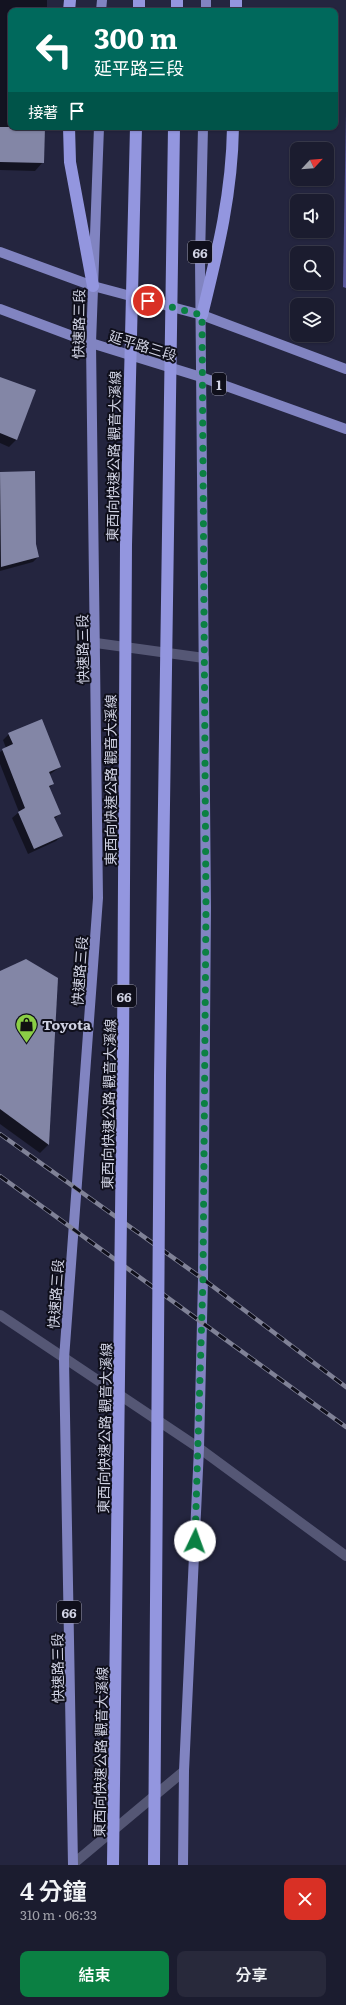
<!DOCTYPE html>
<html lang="zh-TW">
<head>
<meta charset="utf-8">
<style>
	:root { --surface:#1b1c2f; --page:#28293b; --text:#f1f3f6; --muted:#a0a1aa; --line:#393a4b; --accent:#0b8043 }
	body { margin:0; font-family:Literata,"Noto Sans TC",serif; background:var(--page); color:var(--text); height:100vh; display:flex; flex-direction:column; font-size:15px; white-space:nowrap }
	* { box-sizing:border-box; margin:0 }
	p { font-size:13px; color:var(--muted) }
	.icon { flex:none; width:22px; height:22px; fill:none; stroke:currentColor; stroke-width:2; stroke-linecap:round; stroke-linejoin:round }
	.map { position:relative; height:1865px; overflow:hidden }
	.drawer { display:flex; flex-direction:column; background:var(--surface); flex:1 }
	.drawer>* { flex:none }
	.top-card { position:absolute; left:8px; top:8px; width:330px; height:122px; border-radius:8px; box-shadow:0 1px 3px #0004,0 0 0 1px var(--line); background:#00695c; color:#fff; overflow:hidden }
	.needle { width:26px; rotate:64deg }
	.tools { position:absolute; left:290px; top:142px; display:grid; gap:8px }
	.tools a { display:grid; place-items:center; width:44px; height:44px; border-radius:8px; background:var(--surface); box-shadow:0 1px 3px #0004,0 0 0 1px var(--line); font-size:20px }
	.pin { position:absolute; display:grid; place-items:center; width:34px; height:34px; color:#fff; margin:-17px; border:2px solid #fff; border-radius:50%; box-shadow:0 1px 4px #0007 }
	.me { position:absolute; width:44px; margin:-22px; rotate:3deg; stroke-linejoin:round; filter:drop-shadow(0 0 3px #0008) }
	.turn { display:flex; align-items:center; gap:14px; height:84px; padding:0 20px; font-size:18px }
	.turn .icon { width:52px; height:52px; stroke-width:2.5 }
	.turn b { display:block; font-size:28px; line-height:34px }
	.then { display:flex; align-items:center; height:38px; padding:0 20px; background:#0003; gap:8px; font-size:15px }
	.round { display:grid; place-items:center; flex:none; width:42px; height:42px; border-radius:8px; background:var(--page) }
	.summary { display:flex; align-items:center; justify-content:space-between; height:68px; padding:0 20px }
	h1 { font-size:24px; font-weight:600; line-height:30px }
	.action { display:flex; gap:8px; margin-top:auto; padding:8px 20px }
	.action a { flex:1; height:46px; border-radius:8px; background:var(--accent); color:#fff; font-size:16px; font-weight:600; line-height:46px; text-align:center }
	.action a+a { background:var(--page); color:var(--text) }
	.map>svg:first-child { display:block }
</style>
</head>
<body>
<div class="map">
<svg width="346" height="1865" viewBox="0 0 346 1865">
	<rect width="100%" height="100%" fill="#24253f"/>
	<path fill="#59599d" d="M346 112V288L343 287Z"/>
	<g fill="#0007">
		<path d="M0 0H47V11H11V127H44L43 162 35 171 0 170Z"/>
		<path d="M0 378 17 439 9 447 0 443Z"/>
		<path d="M34 472 35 545 38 557 33 562 0 571V473Z"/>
		<path d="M9 734 60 767 49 775 53 784 49 788 60 814 54 819 62 835 56 841 28 854 12 818 19 812 0 764V752L6 748 3 740Z"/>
		<path d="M0 972 57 978 48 1145 40 1153 0 1124Z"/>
	</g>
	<g fill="#8386a6">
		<path d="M0 127H45L44 163 0 162Z"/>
		<path d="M0 377 36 390 17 440 0 433Z"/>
		<path d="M35 471 36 544 39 557 1 567 0 472Z"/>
		<path d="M42 719 61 767 49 772 54 784 49 786 61 814 54 817 63 836 34 849 18 812 25 808 2 749 13 744 8 733Z"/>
		<path d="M26 959 58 978 49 1145 0 1109V971Z"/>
	</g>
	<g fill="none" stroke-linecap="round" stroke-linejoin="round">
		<g stroke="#555775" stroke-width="10">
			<path d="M96 643 204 658"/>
			<path d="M0 1315 199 1448 346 1556"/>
			<path d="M73 1864 184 1771"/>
		</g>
		<g stroke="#8184c1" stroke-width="10">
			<path d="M101 11 102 0"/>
			<path d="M206 11V0"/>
			<path d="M0 252 93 286 202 315 346 369"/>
			<path d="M0 309 91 343 201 377 346 429"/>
			<path d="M73 1865 64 1359 98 898 91 343 99 127"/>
			<path d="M183 1865 184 1771 199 1448 203 1279 206 907 200 259 203 127"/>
		</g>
		<g stroke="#9396df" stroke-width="12">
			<path d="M69 11 70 0"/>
			<path d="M139 11V0"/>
			<path d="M177 11V0"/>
			<path d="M236 11V0"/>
			<path d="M69 127 70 162 93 286"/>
			<path d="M202 315C218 250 232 194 233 127"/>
		</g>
		<defs>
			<g id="rail">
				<path d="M0 1134 203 1279 346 1387"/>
				<path d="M0 1176 346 1427"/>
			</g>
		</defs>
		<use href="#rail" stroke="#808297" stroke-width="4.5"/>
		<use href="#rail" stroke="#0f0f1b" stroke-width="3" stroke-dasharray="9" stroke-linecap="butt"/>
		<g stroke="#9396df" stroke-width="12">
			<path d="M113 1865 123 1052 126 545 136 127"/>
			<path d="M154 1865 160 1076 174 127"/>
		</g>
	</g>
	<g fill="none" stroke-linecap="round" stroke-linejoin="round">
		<path stroke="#0b8043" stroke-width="7" stroke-dasharray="0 12.6" d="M148 301 202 315 206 908 203 1279 195 1541"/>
	</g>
	<defs>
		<symbol id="shop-pin" viewBox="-11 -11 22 30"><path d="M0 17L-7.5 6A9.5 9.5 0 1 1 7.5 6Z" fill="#8bce46" stroke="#0f0f1b"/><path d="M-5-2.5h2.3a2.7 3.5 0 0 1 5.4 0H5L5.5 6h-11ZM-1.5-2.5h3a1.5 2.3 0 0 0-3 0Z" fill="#111"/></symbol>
	</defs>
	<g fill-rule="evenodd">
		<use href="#shop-pin" x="14" y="1012" width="25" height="34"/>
	</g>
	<g text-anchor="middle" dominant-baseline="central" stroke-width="4" stroke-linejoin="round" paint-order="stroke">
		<g fill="#0f0f1b" stroke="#9798a8" stroke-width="1">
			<rect x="188" y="241" width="24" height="22" rx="3"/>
			<rect x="212" y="373" width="14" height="22" rx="3"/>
			<rect x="112" y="985" width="24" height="22" rx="3"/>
			<rect x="57" y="1601" width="24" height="22" rx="3"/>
		</g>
		<g font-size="13" font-weight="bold" fill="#d1d3e4">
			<text x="200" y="252">66</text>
			<text x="219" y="384">1</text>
			<text x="124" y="996">66</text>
			<text x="69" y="1612">66</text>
		</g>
		<g font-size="14" fill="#d1d3e4" stroke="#0f0f1b">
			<text transform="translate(78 324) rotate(-89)">快速路三段</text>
			<text transform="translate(143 345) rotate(17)">延平路三段</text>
			<text transform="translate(113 456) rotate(-89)">東西向快速公路 觀音大溪線</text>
			<text transform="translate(82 649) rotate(-91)">快速路三段</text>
			<text transform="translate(110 780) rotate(-90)">東西向快速公路 觀音大溪線</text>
			<text transform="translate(79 971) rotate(-86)">快速路三段</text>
			<text transform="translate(108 1104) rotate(-89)">東西向快速公路 觀音大溪線</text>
			<text transform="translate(55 1294) rotate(-86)">快速路三段</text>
			<text transform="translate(104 1428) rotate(-89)">東西向快速公路 觀音大溪線</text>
			<text transform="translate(57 1668) rotate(-91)">快速路三段</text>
			<text transform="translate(100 1752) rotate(-89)">東西向快速公路 觀音大溪線</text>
		</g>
		<g font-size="14" font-weight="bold" fill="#d1d3e4" stroke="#0f0f1b" text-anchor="start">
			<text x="42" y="1024">Toyota</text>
		</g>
	</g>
</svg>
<div class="tools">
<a><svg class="needle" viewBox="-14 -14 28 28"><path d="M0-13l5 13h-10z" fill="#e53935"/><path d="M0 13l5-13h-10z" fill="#a0a1aa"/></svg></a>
<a><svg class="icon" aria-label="sound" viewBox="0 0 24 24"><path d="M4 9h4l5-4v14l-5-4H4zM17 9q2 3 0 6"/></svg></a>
<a><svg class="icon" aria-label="search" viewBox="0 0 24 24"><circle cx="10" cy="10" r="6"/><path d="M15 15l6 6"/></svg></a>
<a><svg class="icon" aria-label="layers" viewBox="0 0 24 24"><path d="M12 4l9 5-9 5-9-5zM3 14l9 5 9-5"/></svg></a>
</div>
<div class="pin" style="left:148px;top:301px;background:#d93025"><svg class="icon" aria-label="arrive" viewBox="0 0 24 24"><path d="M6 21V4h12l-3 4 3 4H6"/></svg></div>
<svg class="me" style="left:195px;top:1541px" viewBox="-20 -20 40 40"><circle r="19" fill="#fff"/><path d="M0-13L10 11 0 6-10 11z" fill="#0b8043"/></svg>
<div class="top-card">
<div class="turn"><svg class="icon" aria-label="left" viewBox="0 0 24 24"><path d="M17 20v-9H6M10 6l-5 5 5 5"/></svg><div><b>300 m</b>延平路三段</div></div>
<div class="then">接著<svg class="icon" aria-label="arrive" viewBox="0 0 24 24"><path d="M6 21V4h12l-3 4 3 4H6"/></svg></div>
</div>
</div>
<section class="drawer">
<div class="summary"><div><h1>4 分鐘</h1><p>310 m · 06:33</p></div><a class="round" style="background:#d93025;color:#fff"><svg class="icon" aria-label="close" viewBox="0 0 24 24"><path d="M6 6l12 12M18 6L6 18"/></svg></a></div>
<div class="action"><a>結束</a><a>分享</a></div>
</section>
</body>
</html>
